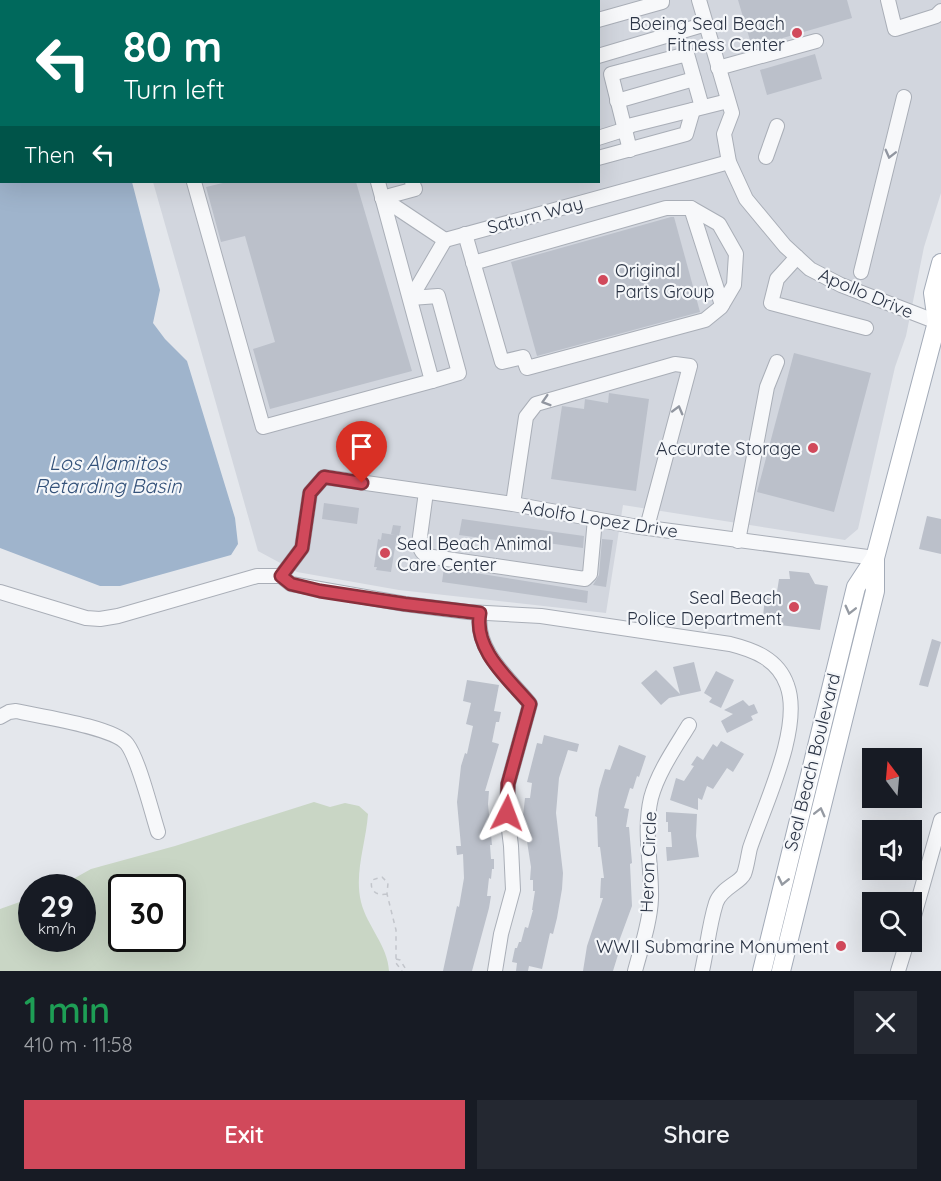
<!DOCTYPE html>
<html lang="en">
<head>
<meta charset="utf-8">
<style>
	:root { --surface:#171b24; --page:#242831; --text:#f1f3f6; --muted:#9ea1a6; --accent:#d1495b }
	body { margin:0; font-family:Quicksand,sans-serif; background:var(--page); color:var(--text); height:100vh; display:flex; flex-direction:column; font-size:22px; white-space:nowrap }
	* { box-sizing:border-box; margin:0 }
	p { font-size:20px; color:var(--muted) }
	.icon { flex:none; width:33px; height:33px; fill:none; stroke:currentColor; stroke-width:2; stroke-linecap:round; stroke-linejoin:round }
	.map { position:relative; height:971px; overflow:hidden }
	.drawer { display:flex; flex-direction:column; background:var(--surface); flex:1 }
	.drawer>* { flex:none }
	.hud { position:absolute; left:0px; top:0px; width:600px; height:183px; box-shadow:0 6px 24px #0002; background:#00695c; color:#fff; overflow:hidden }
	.needle { width:39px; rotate:344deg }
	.buttons { position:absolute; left:862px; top:748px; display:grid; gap:12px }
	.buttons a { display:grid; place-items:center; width:60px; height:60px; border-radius:0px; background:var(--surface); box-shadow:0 6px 24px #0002; font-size:30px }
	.speed { position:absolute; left:18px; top:874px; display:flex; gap:12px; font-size:30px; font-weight:700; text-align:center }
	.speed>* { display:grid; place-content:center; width:78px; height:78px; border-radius:50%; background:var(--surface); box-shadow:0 6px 24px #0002; line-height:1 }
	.speed small { font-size:15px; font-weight:400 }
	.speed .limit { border:3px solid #111; border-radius:9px; background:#fff; color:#111 }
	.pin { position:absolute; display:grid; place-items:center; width:51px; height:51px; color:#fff; margin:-62px -26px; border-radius:50% 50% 50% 0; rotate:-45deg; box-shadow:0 0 6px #0007 }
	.pin .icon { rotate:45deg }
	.me { position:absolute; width:66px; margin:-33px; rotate:3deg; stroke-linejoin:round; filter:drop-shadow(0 0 4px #0008) }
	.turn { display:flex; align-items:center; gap:21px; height:126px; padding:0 24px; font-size:27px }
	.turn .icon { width:78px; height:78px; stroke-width:2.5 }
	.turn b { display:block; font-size:42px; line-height:51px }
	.then { display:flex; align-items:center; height:57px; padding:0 24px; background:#0003; gap:12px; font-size:22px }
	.round { display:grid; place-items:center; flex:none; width:63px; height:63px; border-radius:0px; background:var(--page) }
	.overview { display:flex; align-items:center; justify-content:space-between; height:102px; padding:0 24px }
	h1 { font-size:36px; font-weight:600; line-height:45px; color:#1e9e55 }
	.primary-button { display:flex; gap:12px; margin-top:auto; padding:12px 24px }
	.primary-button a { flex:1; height:69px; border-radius:0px; background:var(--accent); color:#fff; font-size:24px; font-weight:600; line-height:69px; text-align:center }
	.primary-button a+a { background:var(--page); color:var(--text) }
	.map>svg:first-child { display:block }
</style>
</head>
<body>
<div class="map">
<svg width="941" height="971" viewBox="0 0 941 971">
	<rect width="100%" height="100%" fill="#e4e7ec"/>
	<path fill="#d2d6de" d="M101 0H941V193L924 247 906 336 895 367 858 529 845 540 623 505 606 613 399 590 297 572 258 551 153 182H598V2Z"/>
	<path fill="#c9d6c5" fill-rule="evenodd" d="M314 802 330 807 345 803 359 806 368 814C366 843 354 873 361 902 367 926 388 946 389 971H0V909L31 898 32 939H82V888H57L91 869 175 846ZM122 888H172V939H122Z"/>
	<path fill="#9fb4cc" d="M0 0H83L84 1 2 2V182H132L160 290 153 323 165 339 187 361 235 518 238 544 231 555 120 586H100L0 548Z"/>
	<g fill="#bbc0ca">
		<path d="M738 0H847L852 18 752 47Z"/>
		<path d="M815 54 822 79 767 95 760 70Z"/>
		<path d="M227 182H356L412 371 270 409 253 349 275 342 245 236 221 242 206 187Z"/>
		<path d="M671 217H674L700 312 537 356 511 262Z"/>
		<path d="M794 353 871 373 834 512 757 492Z"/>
		<path d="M609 393 649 399 636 491 551 479 562 406 584 409 585 399 608 403Z"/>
		<path d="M324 503 359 508 357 524 322 519Z"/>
		<path d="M927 516 941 519V554L919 549Z"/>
		<path d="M462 519 584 536 583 548 512 538 511 542 459 535Z"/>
		<path d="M393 525 401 526 399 536 397 535 391 572 376 570 377 567H374L378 539 381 540 382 533 395 535 391 534Z"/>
		<path d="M602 539 613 540 606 587 593 585 599 575Z"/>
		<path d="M444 568 588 591 587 603 442 582Z"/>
		<path d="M789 571 809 573 815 584 828 586 820 630 772 624V617L763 616 765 597 776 598 779 579H790Z"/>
		<path d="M932 639 941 642 928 687 919 685Z"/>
		<path d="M694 662 701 691 669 698 661 705 641 683 656 670 680 694 673 667Z"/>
		<path d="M716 671 734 680 721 708 709 702 712 698 704 693Z"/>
		<path d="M467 680 499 685 494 711 501 712 499 722H496L492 742 499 744 485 791H489L488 804 492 845H490L491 859H494V869H492L491 879 489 878 487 896H491L489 908 472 971H443L457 906 459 907 464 878 463 854 457 855 456 846H461L457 802 461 766 465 753 467 754 473 726 466 724 471 703 463 701Z"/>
		<path d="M743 700 749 706 754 704 758 713 751 716 753 720 727 733 721 721 733 714 724 710Z"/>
		<path d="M544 735 579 744 577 752 568 750 559 778 556 813 563 873 562 889 557 918 553 934 550 933 542 969 529 966 528 971H516L517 963 512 962 515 948H517L519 942H521L525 927 528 928 533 910H532L535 891H533V880H530L531 867 523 816 525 798H530L532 783 527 782 537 743 542 744Z"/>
		<path d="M721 741 744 754 733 772 727 768 713 789 707 786 702 800 698 798V810L670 800 676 778 684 781 694 766 691 765 697 756 703 760 713 744 717 747Z"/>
		<path d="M619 745 646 756 639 777 637 776 633 789 630 788 624 808 629 809 626 827H629L632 863 630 864 632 906 618 944 621 945 613 971H583L587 946 603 898H600L601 878H604L600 847H598L597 817 595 816 599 789 605 769 610 770Z"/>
		<path d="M666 812 697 814 696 836 699 857 667 861 666 847H672L671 832H668V822H666Z"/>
	</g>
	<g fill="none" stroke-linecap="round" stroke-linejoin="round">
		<defs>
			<g id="minor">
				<path d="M170 0V2"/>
				<path d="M314 0V2"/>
				<path d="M345 0 346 2"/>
				<path d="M406 0 407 2"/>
				<path d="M477 0V2"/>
				<path d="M699 0 732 113 724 134 729 162 746 199 785 246 810 269 841 285 937 322"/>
				<path d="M888 0 895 29 936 16 941 11"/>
				<path d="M598 20 662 2V0"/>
				<path d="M598 56 706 24"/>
				<path d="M718 68 816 41"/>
				<path d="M617 101 694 79"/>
				<path d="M598 138 620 131 632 125 728 101"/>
				<path d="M630 150 611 74 687 54 702 107"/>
				<path d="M766 157 777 126"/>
				<path d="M598 158 686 134 693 110"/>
				<path d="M194 182 263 427 432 381 378 182"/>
				<path d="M382 198 445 240"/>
				<path d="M382 198 415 189 412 182"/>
				<path d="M691 208 722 305"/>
				<path d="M465 234 502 362 523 357 527 368 705 320 721 307 734 285 736 254 719 224 691 208H666L473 263"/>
				<path d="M445 240 729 162"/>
				<path d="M797 257 777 279 771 303 866 328"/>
				<path d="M861 272 904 97"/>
				<path d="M411 298 438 296 459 373 432 381"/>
				<path d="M411 298 445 240"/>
				<path d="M426 492 419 544C421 552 424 556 433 557L585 579 590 574 595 519"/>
				<path d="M513 504 526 417 536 404 675 364 690 366 647 527"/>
				<path d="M738 541 767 387 777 362"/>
				<path d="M281 576 302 548 310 493 324 477 513 504 633 526 875 558"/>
				<path d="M0 592 86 618 100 619 118 616 257 576H281L291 584 405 604 468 612 541 616 730 644C754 650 778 659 787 685 803 727 764 806 750 848 748 856 747 866 744 874 740 883 721 888 716 903 709 925 707 949 702 971"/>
				<path d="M480 613C474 650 509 678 530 704L508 784 507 813 511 846 513 890 501 934 495 971"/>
				<path d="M0 717 9 712 16 711C38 716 114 727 127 744 139 760 151 810 158 832"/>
				<path d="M912 923 941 820"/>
				<path d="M635 971C641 948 650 923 651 899 652 865 643 832 651 798 658 772 675 748 689 725"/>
				<path d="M898 971 907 942"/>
			</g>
			<g id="major">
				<path d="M762 971 856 587 875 558"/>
				<path d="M781 971 875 591V558L937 322 933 293 941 263"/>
			</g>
		</defs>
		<use href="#minor" stroke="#a9aeb7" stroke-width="16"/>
		<use href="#major" stroke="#a3abb8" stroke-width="20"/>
		<g stroke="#c2c5cb" stroke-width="1.5" stroke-dasharray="4.5 4.5" stroke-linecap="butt">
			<path d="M387 894C377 896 369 891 372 880L382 877 388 883 387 894 396 930V963L402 971"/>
			<path d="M396 959 400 960 407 971"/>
		</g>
		<use href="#minor" stroke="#f7f8fa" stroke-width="14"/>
		<use href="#major" stroke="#fff" stroke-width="18"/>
	</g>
	<defs><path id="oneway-chevron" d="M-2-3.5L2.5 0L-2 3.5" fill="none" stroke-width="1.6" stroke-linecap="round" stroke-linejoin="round" transform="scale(1.5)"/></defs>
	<g stroke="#9196a0">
		<use href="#oneway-chevron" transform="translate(890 154) rotate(104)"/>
		<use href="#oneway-chevron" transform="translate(546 401) rotate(163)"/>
		<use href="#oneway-chevron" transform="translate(678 410) rotate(-75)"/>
	</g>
	<g stroke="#959aa2">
		<use href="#oneway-chevron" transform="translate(850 610) rotate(104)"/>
		<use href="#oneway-chevron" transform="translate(820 812) rotate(-76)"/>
		<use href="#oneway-chevron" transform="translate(783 881) rotate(103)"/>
	</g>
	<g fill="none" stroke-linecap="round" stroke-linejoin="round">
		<defs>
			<path id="route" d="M362 483 324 477 310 493 302 548 281 576 291 584 320 591 405 604 480 613C473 650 509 679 530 704L508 784 507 813"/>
		</defs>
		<use href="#route" stroke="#882f3b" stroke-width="15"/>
		<use href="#route" stroke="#d1495b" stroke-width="10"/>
	</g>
	<g fill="#d1495b" stroke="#f4f6f9" stroke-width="2">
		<circle cx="797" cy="33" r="6"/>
		<circle cx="603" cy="280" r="6"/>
		<circle cx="813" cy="448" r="6"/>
		<circle cx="385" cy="553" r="6"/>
		<circle cx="794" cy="607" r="6"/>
		<circle cx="841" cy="946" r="6"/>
	</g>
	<g text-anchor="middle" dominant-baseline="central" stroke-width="4.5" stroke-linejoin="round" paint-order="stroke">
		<g font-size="18" fill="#2b3445" stroke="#f4f6f9" text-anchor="end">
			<text x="785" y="23">Boeing Seal Beach<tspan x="785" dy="21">Fitness Center</tspan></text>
			<text x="615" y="270" text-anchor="start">Original<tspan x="615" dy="21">Parts Group</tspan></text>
			<text x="801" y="448">Accurate Storage</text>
			<text x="397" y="543" text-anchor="start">Seal Beach Animal<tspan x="397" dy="21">Care Center</tspan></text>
			<text x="782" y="597">Seal Beach<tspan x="782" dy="21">Police Department</tspan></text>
			<text x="829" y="946">WWII Submarine Monument</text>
		</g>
		<g font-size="18" fill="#2b3445" stroke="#f4f6f9">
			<text transform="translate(535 215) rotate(-15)">Saturn Way</text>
			<text transform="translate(866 293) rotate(23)">Apollo Drive</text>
			<text transform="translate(600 519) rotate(9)">Adolfo Lopez Drive</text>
			<text transform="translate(812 762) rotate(-76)">Seal Beach Boulevard</text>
			<text transform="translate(648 862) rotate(-88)">Heron Circle</text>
		</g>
		<g font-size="20" font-style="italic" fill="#34527a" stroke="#f4f6f9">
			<text x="108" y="462">Los Alamitos<tspan x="108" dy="23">Retarding Basin</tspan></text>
		</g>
	</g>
</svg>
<div class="buttons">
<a><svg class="needle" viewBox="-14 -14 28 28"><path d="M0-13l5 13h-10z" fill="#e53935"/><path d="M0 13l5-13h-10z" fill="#9ea1a6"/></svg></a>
<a><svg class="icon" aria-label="sound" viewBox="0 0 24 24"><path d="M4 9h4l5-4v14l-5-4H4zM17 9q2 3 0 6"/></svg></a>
<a><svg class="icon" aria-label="search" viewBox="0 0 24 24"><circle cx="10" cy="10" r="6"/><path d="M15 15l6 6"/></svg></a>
</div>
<div class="speed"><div>29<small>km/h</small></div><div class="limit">30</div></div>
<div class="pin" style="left:362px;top:483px;background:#d93025"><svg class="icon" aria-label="arrive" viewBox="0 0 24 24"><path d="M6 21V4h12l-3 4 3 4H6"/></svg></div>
<svg class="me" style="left:507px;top:813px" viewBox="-20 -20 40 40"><path d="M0-17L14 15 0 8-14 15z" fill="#d1495b" stroke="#fff" stroke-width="4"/></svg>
<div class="hud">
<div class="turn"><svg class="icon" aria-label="left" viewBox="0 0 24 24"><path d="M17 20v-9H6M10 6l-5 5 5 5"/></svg><div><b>80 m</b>Turn left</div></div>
<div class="then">Then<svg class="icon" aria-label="left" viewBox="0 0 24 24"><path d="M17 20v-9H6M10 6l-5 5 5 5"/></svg></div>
</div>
</div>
<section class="drawer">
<div class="overview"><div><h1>1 min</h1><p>410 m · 11:58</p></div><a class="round"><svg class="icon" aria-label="close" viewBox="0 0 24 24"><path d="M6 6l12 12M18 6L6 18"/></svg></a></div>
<div class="primary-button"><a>Exit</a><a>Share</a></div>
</section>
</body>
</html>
